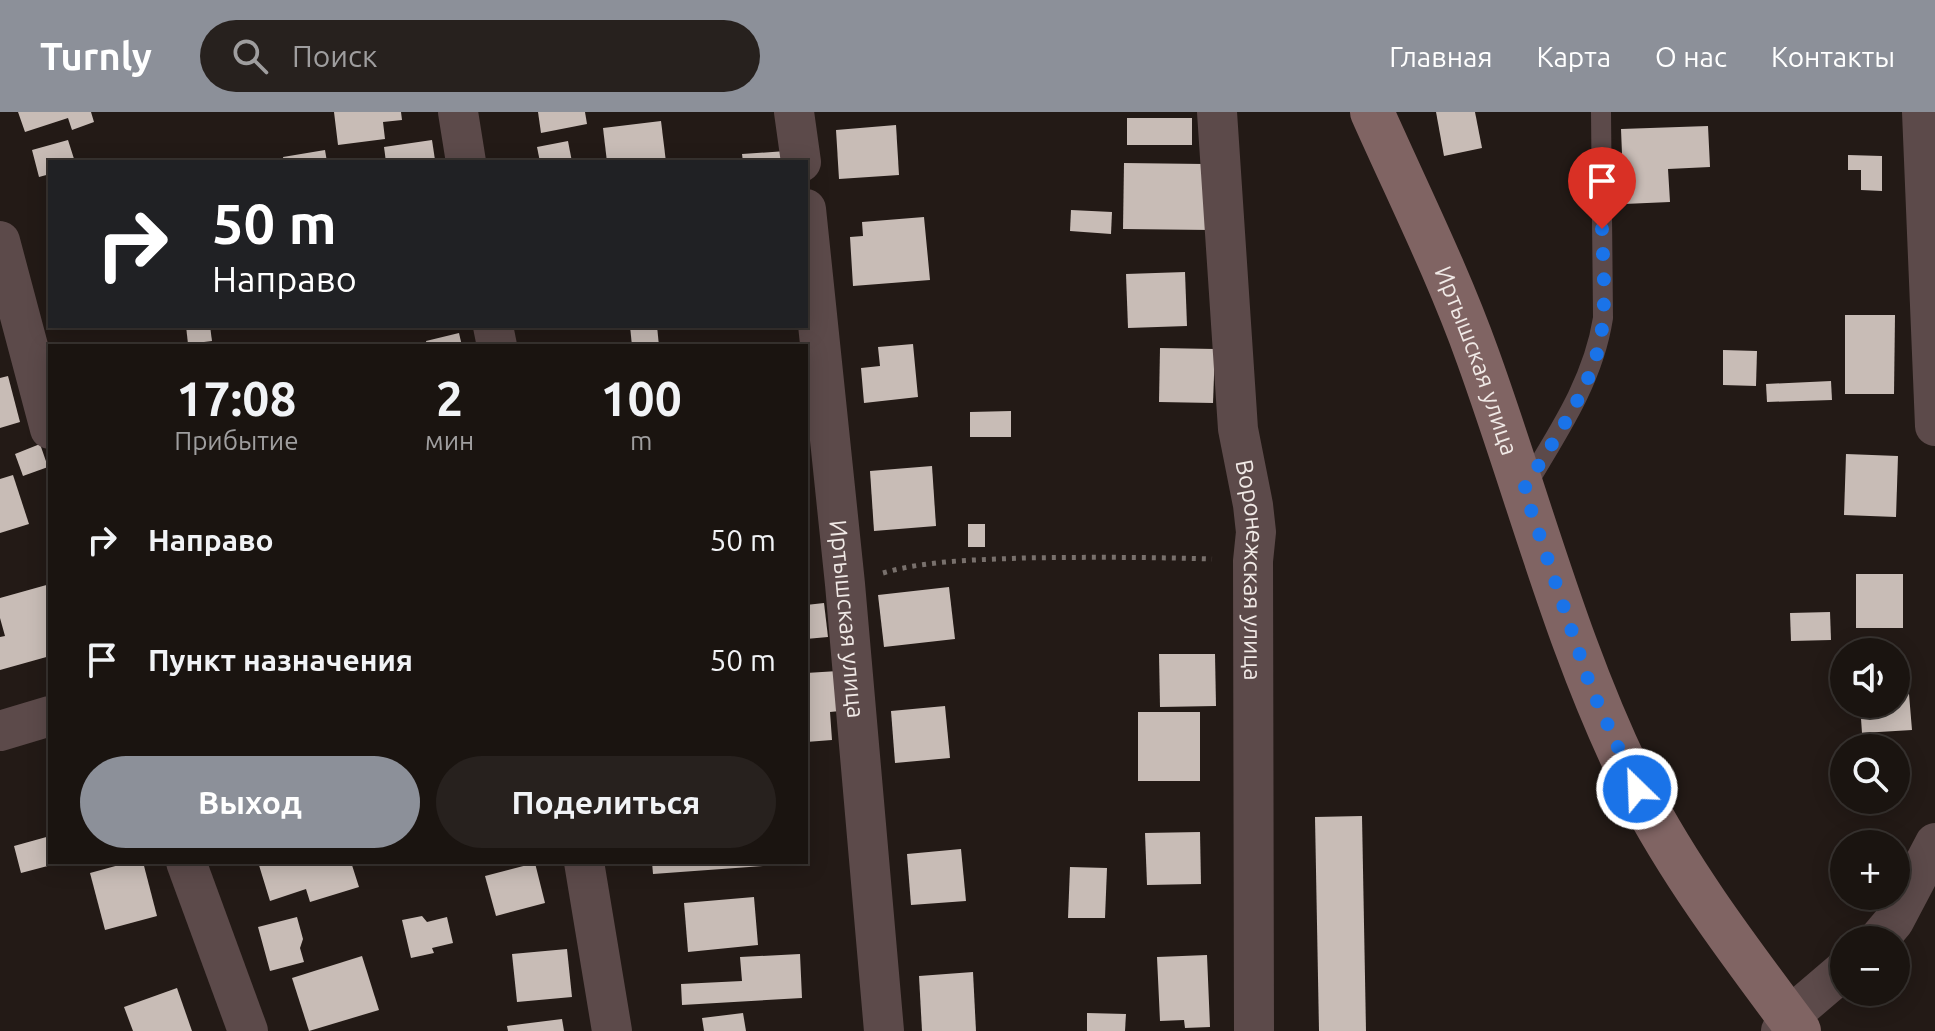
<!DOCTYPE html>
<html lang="ru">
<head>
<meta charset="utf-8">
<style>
	:root { --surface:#1a1410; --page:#27211e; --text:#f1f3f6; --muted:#9f9e9f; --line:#383330; --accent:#8c9099 }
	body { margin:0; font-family:Ubuntu,sans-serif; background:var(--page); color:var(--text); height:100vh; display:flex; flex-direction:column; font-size:30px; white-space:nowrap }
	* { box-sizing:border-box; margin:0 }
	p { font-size:26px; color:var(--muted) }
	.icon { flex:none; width:44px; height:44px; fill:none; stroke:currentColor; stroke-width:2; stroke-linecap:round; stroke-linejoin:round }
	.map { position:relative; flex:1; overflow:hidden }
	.drawer { position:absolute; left:48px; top:232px; width:760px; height:520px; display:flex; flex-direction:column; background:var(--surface); border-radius:0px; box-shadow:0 4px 20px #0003,0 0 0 2px var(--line) }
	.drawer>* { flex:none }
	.top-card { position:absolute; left:48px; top:48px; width:760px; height:168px; border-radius:0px; box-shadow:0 4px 20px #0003,0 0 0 2px var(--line); background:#202124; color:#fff; overflow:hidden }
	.fabs { position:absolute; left:1830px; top:526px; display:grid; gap:16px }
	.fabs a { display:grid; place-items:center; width:80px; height:80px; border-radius:50%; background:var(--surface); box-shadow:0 4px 20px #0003,0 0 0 2px var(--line); font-size:40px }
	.pin { position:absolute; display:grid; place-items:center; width:68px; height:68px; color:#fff; margin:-82px -34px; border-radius:50% 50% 50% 0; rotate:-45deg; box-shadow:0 0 8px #0007 }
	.pin .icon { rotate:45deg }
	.me { position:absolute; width:88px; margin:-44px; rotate:336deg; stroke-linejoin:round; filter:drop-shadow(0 0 6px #0008) }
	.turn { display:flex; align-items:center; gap:28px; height:168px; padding:0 32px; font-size:36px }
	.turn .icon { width:104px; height:104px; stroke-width:2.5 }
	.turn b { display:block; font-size:56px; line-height:68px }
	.eta { display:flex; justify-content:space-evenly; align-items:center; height:136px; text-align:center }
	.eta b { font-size:48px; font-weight:600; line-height:56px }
	.action { display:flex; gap:16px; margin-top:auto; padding:16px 32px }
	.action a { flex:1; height:92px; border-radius:48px; background:var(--accent); color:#fff; font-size:32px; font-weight:600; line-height:92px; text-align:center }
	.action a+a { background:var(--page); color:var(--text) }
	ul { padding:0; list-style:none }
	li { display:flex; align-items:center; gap:24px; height:120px; padding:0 32px }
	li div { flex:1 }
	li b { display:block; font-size:30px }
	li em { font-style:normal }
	header { display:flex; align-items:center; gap:48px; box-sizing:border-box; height:112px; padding:0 40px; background:var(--accent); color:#fff }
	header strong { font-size:38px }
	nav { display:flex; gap:44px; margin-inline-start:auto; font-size:28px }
	.search { width:560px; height:72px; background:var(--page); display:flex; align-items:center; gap:20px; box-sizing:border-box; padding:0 28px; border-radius:44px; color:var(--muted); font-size:30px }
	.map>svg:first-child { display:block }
</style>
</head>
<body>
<header>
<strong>Turnly</strong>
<div class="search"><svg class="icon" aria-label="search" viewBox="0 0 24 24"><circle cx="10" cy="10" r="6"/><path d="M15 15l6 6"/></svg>Поиск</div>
<nav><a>Главная</a><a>Карта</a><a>О нас</a><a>Контакты</a></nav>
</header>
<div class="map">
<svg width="1935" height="919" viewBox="0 0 1935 919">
	<rect width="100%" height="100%" fill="#231a16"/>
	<g fill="#c8bcb6">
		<path d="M18 0H91L94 10 72 18 68 6 25 20Z"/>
		<path d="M334 0H401L402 8 383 10 385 27 338 33Z"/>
		<path d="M538 0H585L587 12 541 21Z"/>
		<path d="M1436 0H1475L1482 36 1444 44Z"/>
		<rect x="1127" y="6" width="65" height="27"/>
		<path d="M661 9 666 50H607L603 16Z"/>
		<path d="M896 13 899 63 839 67 836 18Z"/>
		<path d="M1708 14 1710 55 1668 57 1670 90 1624 92 1621 17Z"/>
		<path d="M68 28 75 50H50V62L39 65 32 38Z"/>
		<path d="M432 28 435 48 386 50 384 35Z"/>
		<path d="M568 29 572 50H540L537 35Z"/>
		<path d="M325 38 327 50H284L283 45Z"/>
		<path d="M786 39 787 50H743L742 42Z"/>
		<path d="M1848 43 1882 44V79L1861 78V58H1848Z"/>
		<path d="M1124 51 1204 52 1211 118 1123 117Z"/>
		<path d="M1071 98 1112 100 1111 122 1070 119Z"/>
		<path d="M924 105 930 168 853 174 850 125 863 124 862 110Z"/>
		<path d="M1185 160 1187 214 1128 216 1126 162Z"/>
		<path d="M1845 203H1895L1894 282H1845Z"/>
		<path d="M186 214H210L212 229 188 232Z"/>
		<path d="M630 214H657L659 234H632Z"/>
		<path d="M459 221 462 234H427L426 229Z"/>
		<path d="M913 232 918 285 864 291 861 256 880 254 878 235Z"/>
		<path d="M1160 236 1215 237 1213 291 1159 290Z"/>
		<path d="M1723 238 1757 239 1756 274 1723 273Z"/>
		<path d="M8 264 20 310 0 316V266Z"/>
		<path d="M1831 269 1832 288 1767 290 1766 272Z"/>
		<path d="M1011 299V325H970V300Z"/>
		<path d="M40 332 48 355 23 364 15 342Z"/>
		<path d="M1846 342 1898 344 1896 405 1844 403Z"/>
		<path d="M932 354 936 414 874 419 870 359Z"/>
		<path d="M13 363 29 412 0 421V367Z"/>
		<rect x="968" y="412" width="17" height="23"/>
		<rect x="1856" y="462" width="47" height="54"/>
		<path d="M50 472V544L0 558V525L5 524 0 506V486Z"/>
		<path d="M949 475 955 527 884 535 878 483Z"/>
		<path d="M824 491 828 525 806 527V493Z"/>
		<path d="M1830 500 1831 528 1791 529 1790 501Z"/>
		<path d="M1159 542H1215L1216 594 1160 595Z"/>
		<path d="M838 559 840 599 830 600 832 628 806 630V561Z"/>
		<path d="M1909 582 1912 618 1862 621 1860 592H1896V583Z"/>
		<path d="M945 594 950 646 895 651 891 599Z"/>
		<rect x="1138" y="600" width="62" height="69"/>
		<path d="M1896 634H1900L1904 685H1896Z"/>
		<path d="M1835 639H1844V689L1839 690Z"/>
		<path d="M1362 704 1366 919H1319L1315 705Z"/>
		<path d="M1200 720 1201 772 1147 773 1145 721Z"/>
		<path d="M50 724V750L59 751 21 761 14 734Z"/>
		<path d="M961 737 966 789 911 793 907 742Z"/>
		<path d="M130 750H143L157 804 105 818 90 761Z"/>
		<path d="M258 750H351L359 775 310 790 306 777 270 789Z"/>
		<path d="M652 750H763V754L653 762Z"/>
		<path d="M535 751 545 791 496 804 485 764Z"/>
		<path d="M1070 755 1107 756 1105 806H1068Z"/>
		<path d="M754 785 758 833 688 840 684 791Z"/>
		<path d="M422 804 427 810 447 805 453 831 432 836 434 841 411 846 402 808Z"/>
		<path d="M297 805 303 827 300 836 304 850 270 859 258 815Z"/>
		<path d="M567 837 572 885 517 890 512 842Z"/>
		<path d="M800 842 802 886 682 893 681 872 742 869 740 845Z"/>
		<path d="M1207 843 1210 915 1185 916 1184 908 1160 909 1157 845Z"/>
		<path d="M362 844 379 898 309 919 292 866Z"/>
		<path d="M973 860 976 919H922L919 864Z"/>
		<path d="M177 876 192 919H133L124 895Z"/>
		<path d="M743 901 746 919H704L702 906Z"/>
		<path d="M1087 901 1126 902 1125 919H1087Z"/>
		<path d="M562 907 564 919H508L507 914Z"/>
	</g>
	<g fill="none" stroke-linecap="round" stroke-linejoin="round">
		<path stroke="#78706c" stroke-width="5" stroke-dasharray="4 6" stroke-linecap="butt" d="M883 461C928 448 977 448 1023 446 1086 445 1149 445 1212 447"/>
		<path stroke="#5c4a4a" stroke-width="20" d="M1524 377C1557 322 1593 270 1603 206L1601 0"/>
		<g stroke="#5c4a4a" stroke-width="40">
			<path d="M458 0 466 50"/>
			<path d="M794 0 801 50"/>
			<path id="s1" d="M1217 0 1238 317 1253 393 1256 420 1253 449 1254 919"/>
			<path d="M1922 0 1935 314"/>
			<path id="s2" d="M806 97 845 472 884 919"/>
			<path d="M0 129 50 317"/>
			<path d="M493 214 497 234"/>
			<path d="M0 619 50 604"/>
			<path d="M186 750 248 919"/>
			<path d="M584 750 612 919"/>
			<path d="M1878 828 1894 809 1935 731"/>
			<path d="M1781 919 1789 905 1844 858"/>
		</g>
		<path stroke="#806463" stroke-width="44" id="s3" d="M1372 0C1408 81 1448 161 1478 245 1530 389 1568 540 1637 677 1682 764 1741 841 1799 919"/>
	</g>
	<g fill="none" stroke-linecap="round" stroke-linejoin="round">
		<path stroke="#1a73e8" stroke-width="14" stroke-dasharray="0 25.2" d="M1602 117C1603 154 1607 193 1600 229 1590 280 1550 333 1524 377L1591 576 1637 677"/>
	</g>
	<g text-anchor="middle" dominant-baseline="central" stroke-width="8" stroke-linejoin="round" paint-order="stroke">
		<g font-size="24" fill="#f0e9e6" stroke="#19110d">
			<text stroke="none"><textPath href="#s3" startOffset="270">Иртышская улица</textPath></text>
			<text stroke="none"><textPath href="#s1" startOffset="460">Воронежская улица</textPath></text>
			<text stroke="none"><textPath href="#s2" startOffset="412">Иртышская улица</textPath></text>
		</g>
	</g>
</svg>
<div class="fabs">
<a><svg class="icon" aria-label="sound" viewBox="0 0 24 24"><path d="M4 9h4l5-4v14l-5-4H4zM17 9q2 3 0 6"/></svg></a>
<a><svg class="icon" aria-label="search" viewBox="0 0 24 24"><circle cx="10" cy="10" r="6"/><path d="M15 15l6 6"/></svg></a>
<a>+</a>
<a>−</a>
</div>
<div class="pin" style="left:1602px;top:117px;background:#d93025"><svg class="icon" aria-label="arrive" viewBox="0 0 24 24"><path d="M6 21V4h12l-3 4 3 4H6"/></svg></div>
<svg class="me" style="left:1637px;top:677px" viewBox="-20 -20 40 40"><circle r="17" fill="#1a73e8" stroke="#fff" stroke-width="3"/><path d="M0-11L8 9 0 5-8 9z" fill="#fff"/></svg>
<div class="top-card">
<div class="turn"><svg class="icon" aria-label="right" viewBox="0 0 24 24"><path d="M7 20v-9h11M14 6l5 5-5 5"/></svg><div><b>50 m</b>Направо</div></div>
</div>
<section class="drawer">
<div class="eta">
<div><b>17:08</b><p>Прибытие</p></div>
<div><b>2</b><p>мин</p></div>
<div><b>100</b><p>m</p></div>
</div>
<ul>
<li><svg class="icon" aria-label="right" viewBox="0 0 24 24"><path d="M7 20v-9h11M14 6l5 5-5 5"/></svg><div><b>Направо</b></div><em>50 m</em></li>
<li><svg class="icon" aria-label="arrive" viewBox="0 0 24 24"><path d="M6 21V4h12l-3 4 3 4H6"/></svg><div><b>Пункт назначения</b></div><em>50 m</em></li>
</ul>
<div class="action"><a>Выход</a><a>Поделиться</a></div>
</section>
</div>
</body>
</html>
